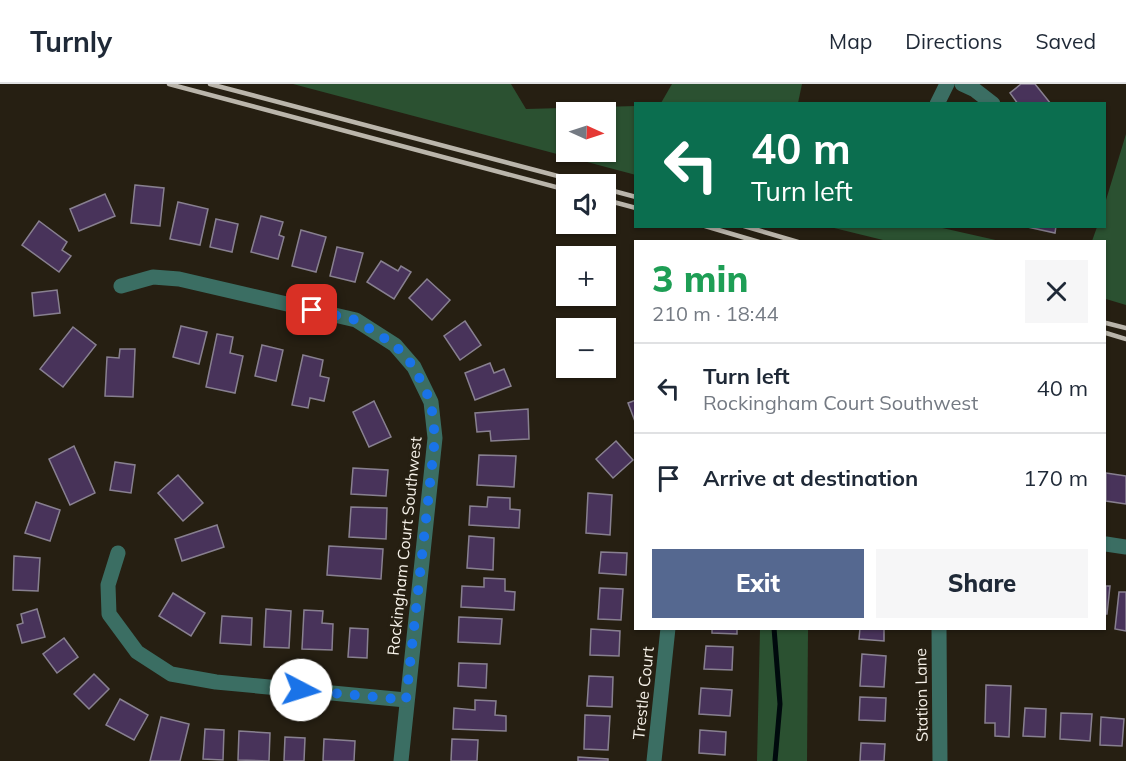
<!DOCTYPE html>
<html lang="en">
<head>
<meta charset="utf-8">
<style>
	:root { --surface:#fff; --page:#f6f6f7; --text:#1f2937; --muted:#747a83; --line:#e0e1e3; --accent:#556890 }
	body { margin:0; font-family:Mulish,sans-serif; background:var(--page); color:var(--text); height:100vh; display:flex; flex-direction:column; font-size:22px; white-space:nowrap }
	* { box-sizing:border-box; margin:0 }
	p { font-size:20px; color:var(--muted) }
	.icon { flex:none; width:33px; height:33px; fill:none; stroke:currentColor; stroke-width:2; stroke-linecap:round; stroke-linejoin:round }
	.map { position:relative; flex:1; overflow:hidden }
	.panel { position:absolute; left:634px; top:156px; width:472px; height:390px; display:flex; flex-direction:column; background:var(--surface); border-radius:0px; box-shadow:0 2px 4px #0004 }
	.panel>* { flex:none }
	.banner { position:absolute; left:634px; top:18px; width:472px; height:126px; border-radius:0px; box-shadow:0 2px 4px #0004; background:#0b6e4f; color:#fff; overflow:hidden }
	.needle { width:39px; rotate:93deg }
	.controls { position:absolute; left:556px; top:18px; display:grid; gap:12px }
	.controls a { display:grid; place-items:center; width:60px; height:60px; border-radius:0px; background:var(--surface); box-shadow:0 2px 4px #0004; font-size:30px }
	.pin { position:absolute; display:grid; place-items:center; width:51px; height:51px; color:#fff; margin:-26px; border-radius:12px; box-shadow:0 3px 9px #0006 }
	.me { position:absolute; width:66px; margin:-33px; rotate:95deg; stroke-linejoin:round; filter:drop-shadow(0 0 4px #0008) }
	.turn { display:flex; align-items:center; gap:21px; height:126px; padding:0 18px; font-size:27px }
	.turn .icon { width:78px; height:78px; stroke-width:2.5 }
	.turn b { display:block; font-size:42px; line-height:51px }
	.round { display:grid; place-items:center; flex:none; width:63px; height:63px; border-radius:0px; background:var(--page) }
	.head { display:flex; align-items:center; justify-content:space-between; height:102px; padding:0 18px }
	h1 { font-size:36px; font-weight:800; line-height:45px; color:#1e9e55 }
	.cta { display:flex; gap:12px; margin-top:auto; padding:12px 18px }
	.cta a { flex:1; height:69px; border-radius:0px; background:var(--accent); color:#fff; font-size:24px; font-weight:800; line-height:69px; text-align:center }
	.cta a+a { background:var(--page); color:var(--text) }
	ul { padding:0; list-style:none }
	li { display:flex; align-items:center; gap:18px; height:90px; padding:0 18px; border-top:2px solid var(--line) }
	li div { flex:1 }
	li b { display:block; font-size:22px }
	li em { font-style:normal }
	header { display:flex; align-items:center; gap:36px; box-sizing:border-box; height:84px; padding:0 30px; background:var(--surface); border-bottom:2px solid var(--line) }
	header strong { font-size:28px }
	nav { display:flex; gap:33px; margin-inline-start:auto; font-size:21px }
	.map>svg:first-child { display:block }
</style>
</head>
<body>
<header>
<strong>Turnly</strong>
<nav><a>Map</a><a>Directions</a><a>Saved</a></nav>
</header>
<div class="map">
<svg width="1126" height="677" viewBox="0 0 1126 677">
	<rect width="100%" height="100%" fill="#261f12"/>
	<g fill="#2b5131" fill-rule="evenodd">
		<path d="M293 0H511L526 25 636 22V91ZM606 28V68H567V28Z"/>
		<path d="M672 0H802L798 19H661Z"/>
		<path d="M1126 50V221L1106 215V158L1092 157 1097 143 1106 142V116Z"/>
		<path d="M830 143H938L1000 157H887Z"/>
		<path d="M760 545H808L807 677H757Z"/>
	</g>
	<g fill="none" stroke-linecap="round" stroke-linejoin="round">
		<path stroke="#000a0d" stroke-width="5" d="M774 544 780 620 775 677"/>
	</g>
	<g fill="#48335a" stroke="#888090" stroke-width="1.5">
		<path d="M1021 0H1035L1051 20H1018L1010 9Z"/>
		<path d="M135 101 164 104 160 142 131 139Z"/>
		<path d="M105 110 115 132 79 147 70 125Z"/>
		<path d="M178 118 208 125 200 161 170 155Z"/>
		<path d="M261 132 283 138 279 151 284 153 278 175 251 168Z"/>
		<path d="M216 135 238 140 232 168 210 163Z"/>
		<path d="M39 137 67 158 62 166 71 172 59 188 22 161Z"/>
		<path d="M1023 142H1056L1055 149Z"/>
		<path d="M301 146 326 153 316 188 292 182Z"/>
		<path d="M337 163 363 169 355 198 330 192Z"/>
		<path d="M381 177 398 187 401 182 411 188 394 215 367 198Z"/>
		<path d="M427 195 450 216 432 236 409 214Z"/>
		<path d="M57 206 60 229 34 232 32 209Z"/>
		<path d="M465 237 481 261 460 276 444 252Z"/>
		<path d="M181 242 207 248 199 280 173 273Z"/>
		<path d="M73 243 96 261 63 303 40 285Z"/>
		<path d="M217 250 233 253 230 269 243 272 235 309 206 303Z"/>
		<path d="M262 261 283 266 276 297 255 292Z"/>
		<path d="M120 265H135L133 313 105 312 107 273 119 274Z"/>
		<path d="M303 271 323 276 320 292 329 294 324 317 310 314 308 324 292 321Z"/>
		<path d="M490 279 494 289 504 285 511 302 475 316 465 289Z"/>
		<path d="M636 316V340L628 319Z"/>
		<path d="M374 317 391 353 369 363 353 328Z"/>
		<path d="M528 325 529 355 491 357 490 347 477 348 475 329Z"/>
		<path d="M616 357 633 376 613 394 596 375Z"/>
		<path d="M74 362 95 409 70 421 49 375Z"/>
		<path d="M479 371 516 372 514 403 477 401Z"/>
		<path d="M115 378 135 381 131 409 110 406Z"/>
		<path d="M353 384 388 386 386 412 351 410Z"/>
		<path d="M1106 389 1126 392V420L1106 417Z"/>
		<path d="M178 391 203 419 183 437 158 409Z"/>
		<path d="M588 409 612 411 610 451 586 449Z"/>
		<path d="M488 413 510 414V425L520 426 519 444 469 441 470 422 487 423Z"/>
		<path d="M36 418 60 426 50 457 25 449Z"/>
		<path d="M351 423 387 424 386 455 349 453Z"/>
		<path d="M217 441 224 463 182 477 175 455Z"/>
		<path d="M469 452 494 454 493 486 467 484Z"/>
		<path d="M329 462 383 465 381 495 327 491Z"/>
		<path d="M601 468 627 469 626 491 599 489Z"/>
		<path d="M14 472 40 474 38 507 13 506Z"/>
		<path d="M484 494 505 495V507L515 508 514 526 461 523 462 502 484 503Z"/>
		<path d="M1106 502H1110L1107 530H1106Z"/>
		<path d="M600 504 623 505 621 536 598 535Z"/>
		<path d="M1119 508H1126V547L1115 545Z"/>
		<path d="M173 509 205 529 191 552 159 532Z"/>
		<path d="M37 525 45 553 22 559 17 541 23 539 21 530Z"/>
		<path d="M266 525 291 527 289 564 264 563Z"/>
		<path d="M304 526 323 527 322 539 333 540 332 566 302 565Z"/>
		<path d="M222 532 252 534 251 561 220 559Z"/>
		<path d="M459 533 502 535 500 560 458 558Z"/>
		<path d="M350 544 368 545 367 574 348 573Z"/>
		<path d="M712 544H737V550L712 549Z"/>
		<path d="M860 544H884V557L859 555Z"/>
		<path d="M591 545 620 547 619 572 590 571Z"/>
		<path d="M64 554 78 573 57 589 43 570Z"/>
		<path d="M706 562 733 563 732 586 704 585Z"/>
		<path d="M862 570 886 572 884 603 860 602Z"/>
		<path d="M459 579 487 580 486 604 458 602Z"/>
		<path d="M94 590 109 605 89 625 74 610Z"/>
		<path d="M589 592 613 593 612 623 587 622Z"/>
		<path d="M986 601 1011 602 1009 653 995 652V639H985Z"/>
		<path d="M701 604 732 606 730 632 699 630Z"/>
		<path d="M860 613 886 614 885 637 859 636Z"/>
		<path d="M120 615 148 631 134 656 106 641Z"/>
		<path d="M475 616 496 617 495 631 506 632V647L453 645 454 624 475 626Z"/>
		<path d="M1025 624 1046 625 1045 653 1023 652Z"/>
		<path d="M1061 629 1092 630 1090 657 1060 655Z"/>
		<path d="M585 631 610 632 608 666 584 665Z"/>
		<path d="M161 633 189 640 180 677H150Z"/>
		<path d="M1101 633 1124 635 1122 662 1100 661Z"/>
		<path d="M205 645 224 646 223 676 203 675Z"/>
		<path d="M700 646 726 648 725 671 699 669Z"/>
		<path d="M239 647 270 649 269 677 238 676Z"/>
		<path d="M285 653 305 654 304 677H284Z"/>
		<path d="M324 655 355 657 354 677H323Z"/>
		<path d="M452 655 478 656 477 677H451Z"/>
		<path d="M861 659 885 660 884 677H860Z"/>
		<path d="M578 673 608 675V677H578Z"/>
	</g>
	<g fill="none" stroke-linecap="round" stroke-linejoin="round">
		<g stroke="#3b6e63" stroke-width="15">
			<path d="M962 0 975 6 993 20"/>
			<path d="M937 20 947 0"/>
			<path d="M121 202 153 193 179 195 356 236 395 261 414 283 431 318 435 354 401 677"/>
			<path d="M1106 460 1126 463"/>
			<path d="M118 469 108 501 109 530 137 568 171 590 216 598 406 616"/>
			<path d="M939 544 940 677"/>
			<path d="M654 677 668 544"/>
		</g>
		<g stroke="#bab5ab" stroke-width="4.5">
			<path d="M169 0 567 106"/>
			<path d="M210 0 588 100"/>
			<path d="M606 105 636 113"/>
			<path d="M606 116 636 124"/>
			<path d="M705 142 759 158"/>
			<path d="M744 142 798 158"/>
			<path d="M1106 239 1126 244"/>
			<path d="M1106 249 1126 255"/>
		</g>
	</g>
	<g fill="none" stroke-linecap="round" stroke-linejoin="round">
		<path stroke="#1a73e8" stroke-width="10" stroke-dasharray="0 18" d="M301 606 406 616 435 354 431 318 414 283 395 261 356 236 312 226"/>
	</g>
	<g text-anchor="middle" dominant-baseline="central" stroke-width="6" stroke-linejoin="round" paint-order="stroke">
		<g font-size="16" fill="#f6f1e8" stroke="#261f12">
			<text transform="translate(404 462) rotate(-84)">Rockingham Court Southwest</text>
			<text transform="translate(643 609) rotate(-84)">Trestle Court</text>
			<text transform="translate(921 611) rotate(-91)">Station Lane</text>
		</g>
	</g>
</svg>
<div class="controls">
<a><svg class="needle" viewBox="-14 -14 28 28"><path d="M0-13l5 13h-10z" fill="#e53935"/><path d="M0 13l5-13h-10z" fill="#747a83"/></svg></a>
<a><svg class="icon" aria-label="sound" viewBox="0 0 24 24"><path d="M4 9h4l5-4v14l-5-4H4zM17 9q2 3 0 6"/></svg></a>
<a>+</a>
<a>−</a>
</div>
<div class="pin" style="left:312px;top:226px;background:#d93025"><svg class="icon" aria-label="arrive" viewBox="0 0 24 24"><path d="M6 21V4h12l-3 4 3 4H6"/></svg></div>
<svg class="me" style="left:301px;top:606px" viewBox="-20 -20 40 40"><circle r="19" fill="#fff"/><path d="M0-13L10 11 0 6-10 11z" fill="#1a73e8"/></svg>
<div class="banner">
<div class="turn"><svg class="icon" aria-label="left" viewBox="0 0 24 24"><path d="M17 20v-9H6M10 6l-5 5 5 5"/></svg><div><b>40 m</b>Turn left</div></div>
</div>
<section class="panel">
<div class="head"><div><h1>3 min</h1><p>210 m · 18:44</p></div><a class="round"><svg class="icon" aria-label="close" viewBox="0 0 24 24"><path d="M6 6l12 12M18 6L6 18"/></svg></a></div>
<ul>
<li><svg class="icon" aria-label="left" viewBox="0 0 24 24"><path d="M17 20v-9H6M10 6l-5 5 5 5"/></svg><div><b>Turn left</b><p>Rockingham Court Southwest</p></div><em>40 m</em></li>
<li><svg class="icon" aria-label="arrive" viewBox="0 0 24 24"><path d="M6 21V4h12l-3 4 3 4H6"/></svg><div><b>Arrive at destination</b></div><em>170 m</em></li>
</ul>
<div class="cta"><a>Exit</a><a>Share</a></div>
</section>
</div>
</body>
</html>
